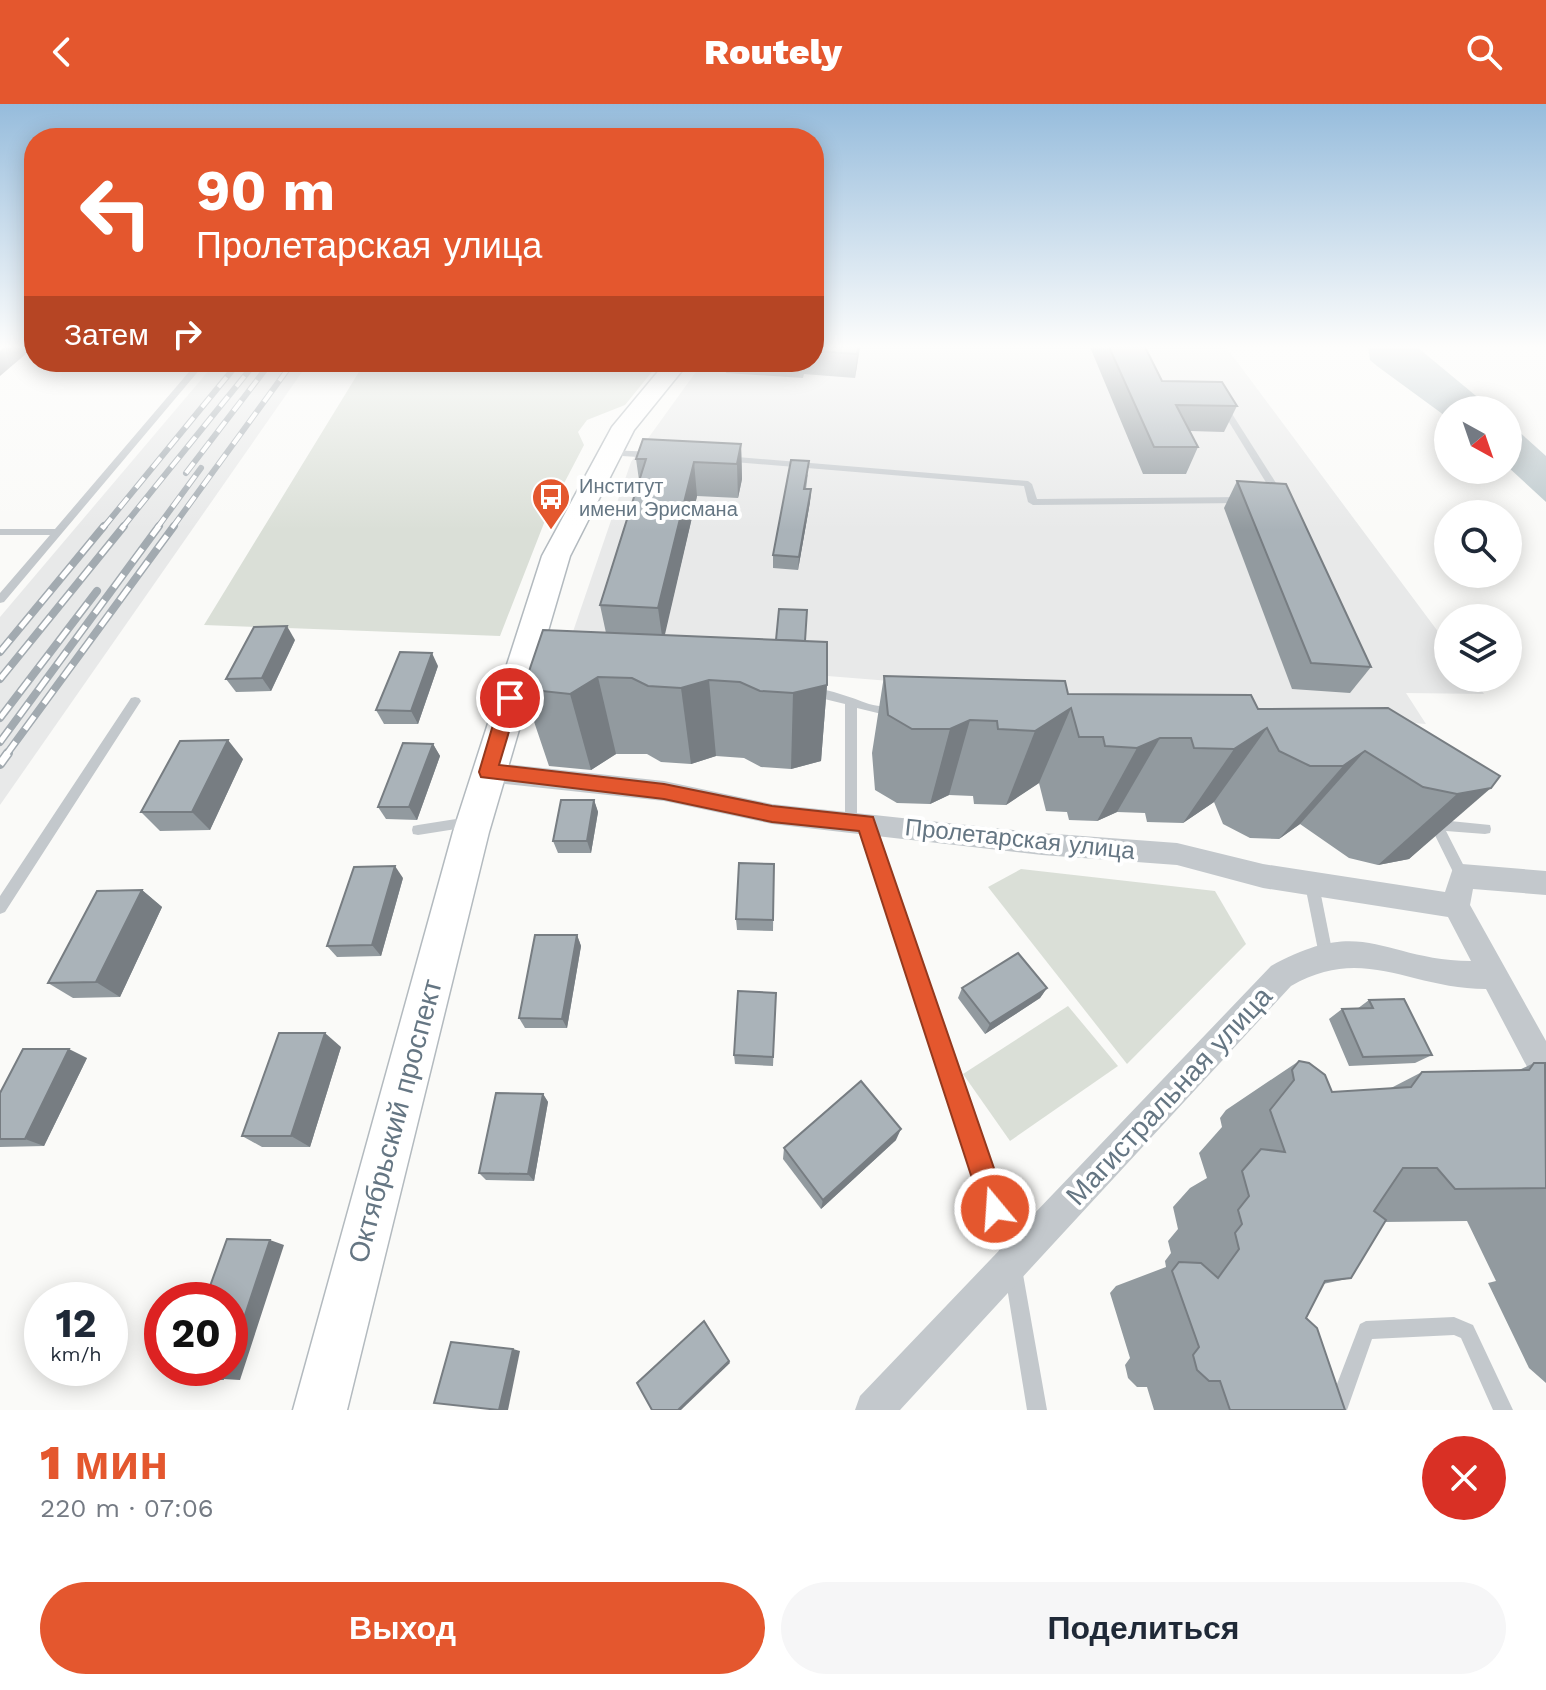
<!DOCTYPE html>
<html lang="ru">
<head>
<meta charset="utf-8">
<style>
	:root { --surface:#fff; --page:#f6f6f7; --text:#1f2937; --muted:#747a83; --accent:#e4572e }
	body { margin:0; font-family:"Work Sans",sans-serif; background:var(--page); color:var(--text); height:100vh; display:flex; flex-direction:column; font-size:30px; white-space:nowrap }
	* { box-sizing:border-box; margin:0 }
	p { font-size:26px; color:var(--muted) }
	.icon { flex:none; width:44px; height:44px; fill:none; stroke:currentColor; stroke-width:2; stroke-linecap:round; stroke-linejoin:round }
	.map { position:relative; height:1306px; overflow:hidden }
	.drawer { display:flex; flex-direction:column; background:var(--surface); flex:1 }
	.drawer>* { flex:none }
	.guide { position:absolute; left:24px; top:24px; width:800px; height:244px; border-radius:32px; box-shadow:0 4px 20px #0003; background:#e4572e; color:#fff; overflow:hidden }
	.needle { width:52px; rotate:140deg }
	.controls { position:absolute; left:1434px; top:292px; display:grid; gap:16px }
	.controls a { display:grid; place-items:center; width:88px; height:88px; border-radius:50%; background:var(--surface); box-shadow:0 4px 20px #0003; font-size:40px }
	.speed { position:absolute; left:24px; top:1178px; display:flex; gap:16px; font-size:40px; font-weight:700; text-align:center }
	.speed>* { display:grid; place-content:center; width:104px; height:104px; border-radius:50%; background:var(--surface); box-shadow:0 4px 20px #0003; line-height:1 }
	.speed small { font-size:20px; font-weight:400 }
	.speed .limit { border:12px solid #d22; background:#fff; color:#111 }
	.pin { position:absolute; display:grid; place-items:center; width:68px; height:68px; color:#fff; margin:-34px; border:4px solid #fff; border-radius:50%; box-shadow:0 2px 8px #0007 }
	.me { position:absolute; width:88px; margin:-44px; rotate:342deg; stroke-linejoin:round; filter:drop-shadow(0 0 6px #0008) }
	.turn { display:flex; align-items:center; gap:28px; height:168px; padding:0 40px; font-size:36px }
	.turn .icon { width:104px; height:104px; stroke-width:2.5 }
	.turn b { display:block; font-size:56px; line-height:68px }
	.then { display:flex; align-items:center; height:76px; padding:0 40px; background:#0003; gap:16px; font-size:30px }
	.round { display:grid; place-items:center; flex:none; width:84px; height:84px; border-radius:42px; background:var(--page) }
	.head { display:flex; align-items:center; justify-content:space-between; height:136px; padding:0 40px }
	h1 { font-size:48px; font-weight:800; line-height:60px; color:var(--accent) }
	.cta { display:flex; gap:16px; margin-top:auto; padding:16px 40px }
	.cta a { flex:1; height:92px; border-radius:48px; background:var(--accent); color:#fff; font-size:32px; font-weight:800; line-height:92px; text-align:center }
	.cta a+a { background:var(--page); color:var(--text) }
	header { display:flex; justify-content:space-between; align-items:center; height:104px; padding:0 40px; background:var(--accent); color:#fff; font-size:36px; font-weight:800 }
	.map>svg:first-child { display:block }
</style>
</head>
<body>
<header><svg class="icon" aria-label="back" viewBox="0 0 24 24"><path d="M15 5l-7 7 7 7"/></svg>Routely<svg class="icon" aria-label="search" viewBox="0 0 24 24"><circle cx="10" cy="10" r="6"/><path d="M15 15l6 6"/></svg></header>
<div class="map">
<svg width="1546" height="1306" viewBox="0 0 1546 1306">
	<rect width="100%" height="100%" fill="#fafaf8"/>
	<g fill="#e8e9e9">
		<path d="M814 243H1226L1448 541V574H1473L1484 590 1406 589 1426 620 565 551 631 358 703 258H814Z"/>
		<path d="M216 258H309L0 701V513Z"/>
	</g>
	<g fill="#dadfd7">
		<path d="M365 258H660L625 301 587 316 578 328 584 341 546 414 500 532 204 521Z"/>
		<path d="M1021 765 1215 787 1246 840 1127 960 988 783Z"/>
		<path d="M1068 902 1118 962 1010 1037 963 970Z"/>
	</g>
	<g fill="#bbc7cb">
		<path d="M1368 243H1417L1493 306H1448V314L1377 262 1370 256Z"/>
		<path d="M1508 318 1546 352V398L1508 363Z"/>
	</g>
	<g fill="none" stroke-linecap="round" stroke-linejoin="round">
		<defs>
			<path id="secondary" d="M666 258H689L634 326 570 452 489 728 347 1306H293L453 728 542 452 612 323Z"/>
		</defs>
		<use href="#secondary" stroke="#b3babf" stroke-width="3"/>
		<g fill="#c3c8cc" fill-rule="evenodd">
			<path d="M194 262 201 264 4 498 0 499V489L50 431H0V425H55Z"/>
			<path d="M1222 303 1229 305 1283 390 1281 392H1275L1273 390 1221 305Z"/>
			<path d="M609 346 654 348 658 351 654 354 606 351 605 349Z"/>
			<path d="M725 352 1028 377 1032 380 1037 395 1244 393 1249 396 1244 399 1033 401 1028 398 1024 382 722 357V353Z"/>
			<path d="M812 584C832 586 850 593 869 600 880 603 892 602 900 609L894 613 857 604V718L855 722 851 723 847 722 845 718V600L808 591 806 588 808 585Z"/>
			<path d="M135 593 139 594 141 597 139 600 5 808 0 810V792L131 594Z"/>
			<path d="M1433 710 1437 711 1440 716 1490 721 1491 725 1490 729 1485 730 1446 727 1469 772 1467 776 1462 778 1457 776 1427 715 1429 711Z"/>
			<path d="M866 714 871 715 872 719 1021 1159 1047 1306H1027L1003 1159 860 719 861 715Z"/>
			<path d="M456 715 461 716 462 720 461 724 456 725 418 731 413 730 412 726 413 722 418 721Z"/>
			<path d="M1312 775 1317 777 1319 781 1333 851 1331 856 1326 858 1321 856 1319 851 1305 781 1307 777Z"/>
			<path d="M1454 1213 1473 1221 1513 1306H1493L1461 1234 1454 1231 1372 1235 1347 1306H1327L1360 1220 1366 1217Z"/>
		</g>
		<path fill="#c3c8cc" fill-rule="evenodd" d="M488 658 664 677 772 700 1042 729 1177 739 1263 760 1445 788 1453 764 1462 760 1546 767V791L1473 785 1470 801 1546 937V982L1535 978 1486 885C1409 885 1364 840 1291 882L900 1306H855L860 1292 1271 862C1365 810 1381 856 1471 857L1448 813 1263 784 1177 761 1042 751 772 720 664 697 488 678 479 675 476 668 479 661Z"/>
		<use href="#secondary" fill="#fff" fill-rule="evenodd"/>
		<defs>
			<g id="rail-far2">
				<path d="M186 369 271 258"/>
				<path d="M103 424 239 258"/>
				<path d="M122 424 256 258"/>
				<path d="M157 424 201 364"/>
				<path d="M172 424 293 258"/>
			</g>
			<g id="rail-far1">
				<path d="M0 548 104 422"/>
				<path d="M0 575 124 422"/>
				<path d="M0 614 97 487"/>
				<path d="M0 638 159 422"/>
				<path d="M6 651 174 422"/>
			</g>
			<path id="rail" d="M0 660 8 649"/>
		</defs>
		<use href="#rail-far2" stroke="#a2aab0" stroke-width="6"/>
		<use href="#rail-far1" stroke="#a2aab0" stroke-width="8"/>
		<use href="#rail" stroke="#a2aab0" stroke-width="10"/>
		<use href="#rail-far2" stroke="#fff" stroke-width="4" stroke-dasharray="13" stroke-linecap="butt"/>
		<use href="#rail-far1" stroke="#fff" stroke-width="5" stroke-dasharray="16" stroke-linecap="butt"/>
		<use href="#rail" stroke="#fff" stroke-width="7" stroke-dasharray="20" stroke-linecap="butt"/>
	</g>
	<g fill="#929a9f">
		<path d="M814 243H860L855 274 804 270 803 274 726 269 725 258H814Z"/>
		<path d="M1090 243H1145L1162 277 1237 302 1224 328 1190 327 1198 343 1186 370H1143Z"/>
		<path d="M741 340 742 375 738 394 697 392 664 531 805 537 827 581 821 657 791 665 761 663 744 654 716 652 691 660 661 658 647 650H616L591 666 549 662 523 585 606 529 600 501 639 376 636 355Z"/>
		<path d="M808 369 806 385H811L810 398 798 466 773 464V451Z"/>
		<path d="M1237 377 1371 563 1350 589 1292 585 1224 404Z"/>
		<path d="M295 536 271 587 236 588 226 575Z"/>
		<path d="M438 562 418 620H384L376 606Z"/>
		<path d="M884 572 1068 590 1258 605 1500 672 1409 755 1378 761 1349 754 1300 720 1279 735 1250 734 1223 720 1214 698 1183 719 1147 718 1145 709 1117 708 1097 717 1069 716 1067 708 1046 707 1039 679 1006 701 974 700 973 692 949 691 930 700 897 699 875 686 872 649Z"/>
		<path d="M433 640 440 652 417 716 386 715 378 703Z"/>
		<path d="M243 655 210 726 160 727 141 708Z"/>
		<path d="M594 696 598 708 591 749H558L553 737Z"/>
		<path d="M774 760 773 827 737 826 736 815Z"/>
		<path d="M403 774 381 852 337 853 327 842Z"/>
		<path d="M142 786 162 803 120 893 73 894 48 879Z"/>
		<path d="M577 831 581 842 567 924H525L519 914Z"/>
		<path d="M962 884H1047L1040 894 985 930 958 894Z"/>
		<path d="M776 889 773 962 735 960 734 951Z"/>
		<path d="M1369 896 1432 951 1415 959 1349 962 1329 915 1342 905H1357Z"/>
		<path d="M341 943 310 1043H262L242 1032Z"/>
		<path d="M87 954 44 1042 0 1043V989Z"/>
		<path d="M1299 957 1332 988 1391 984 1422 968 1519 966 1534 959 1546 960V1279L1529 1264 1488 1179 1496 1177 1467 1117 1384 1118 1351 1174 1323 1180 1306 1214 1345 1306H1154L1147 1283H1137L1128 1274 1125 1261 1130 1254 1110 1189 1116 1182 1166 1163 1165 1157 1171 1149 1168 1137 1178 1125 1173 1103 1190 1084 1207 1074 1199 1049 1222 1023 1220 1014 1226 1006Z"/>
		<path d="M543 990 548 998 534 1077 486 1076 479 1069Z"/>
		<path d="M896 1036 821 1105 783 1055 784 1044Z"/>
	</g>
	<g fill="#777d82">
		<path d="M4 243H34L0 272V247Z"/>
		<path d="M858 243H860L855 274 857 250Z"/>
		<path d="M741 340 742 375 738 394 737 360Z"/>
		<path d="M694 358 697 392 663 539 658 504Z"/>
		<path d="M811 385 810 398 798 466 799 453Z"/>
		<path d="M287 522 295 536 271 587 262 574Z"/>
		<path d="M432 549 438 562 418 620 411 607Z"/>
		<path d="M598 573 616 650 591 666 570 590Z"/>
		<path d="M709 576 716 652 691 660 681 584Z"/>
		<path d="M827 581 821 657 791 665 793 589Z"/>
		<path d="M1071 604 1039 679 1006 701 1035 627Z"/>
		<path d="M970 616 949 691 930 700 950 625Z"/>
		<path d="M1267 624 1214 698 1183 719 1234 645Z"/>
		<path d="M1160 634 1117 708 1097 717 1137 644Z"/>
		<path d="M228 636 243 655 210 726 192 708Z"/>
		<path d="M433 640 440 652 417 716 409 703Z"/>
		<path d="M1365 647 1300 720 1279 735 1343 662Z"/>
		<path d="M1491 684 1409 755 1378 761 1457 690Z"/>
		<path d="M594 696 598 708 591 749 587 737Z"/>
		<path d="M395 762 403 774 381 852 372 841Z"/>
		<path d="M142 786 162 803 120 893 96 878Z"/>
		<path d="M577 831 581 842 567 924 562 915Z"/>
		<path d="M1047 884 1040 894 985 930 990 920Z"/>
		<path d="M325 929 341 943 310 1043 291 1032Z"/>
		<path d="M69 945 87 954 44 1042 25 1035Z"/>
		<path d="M543 990 548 998 534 1077 528 1070Z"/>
		<path d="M901 1025 896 1036 821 1105 823 1096Z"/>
		<path d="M270 1136 284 1141 240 1276 223 1275 227 1264H230V1256Z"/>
		<path d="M704 1217 730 1259 681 1306H678Z"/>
		<path d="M513 1245 520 1247 508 1306H499Z"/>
	</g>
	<g fill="#aab3b9" stroke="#777d82" stroke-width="2">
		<path d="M814 243H858L857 250 814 247Z"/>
		<path d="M1109 243H1145L1162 277 1222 278 1237 302 1176 301 1198 343H1154Z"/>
		<path d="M643 335 741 340 737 360 694 358 658 504 600 501 646 355H636Z"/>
		<path d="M791 356 809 357 804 385H811L799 453 773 451Z"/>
		<path d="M1237 377 1286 380 1371 563 1311 559Z"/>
		<path d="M779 505 807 506 805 537 776 536Z"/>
		<path d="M287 522 262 574 226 575 254 523Z"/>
		<path d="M543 526 827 538V581L793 589 760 587 740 578 709 576 681 584 648 582 632 574 598 573 570 590 523 585Z"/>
		<path d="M400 548 432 549 411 607 376 606Z"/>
		<path d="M884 572 1065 577 1068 590 1251 591 1258 605 1388 604 1500 672 1491 684 1457 690 1423 683 1365 647 1343 662H1310L1279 647 1267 624 1234 645 1194 644 1191 634H1160L1137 644 1105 642 1103 633H1079L1071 604 1035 627 998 625 997 617 970 616 950 625H912L888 611Z"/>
		<path d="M228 636 192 708H141L180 637Z"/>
		<path d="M403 639 433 640 409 703H378Z"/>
		<path d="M561 696H594L587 737H553Z"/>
		<path d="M739 759 774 760 773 816 736 815Z"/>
		<path d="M395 762 372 841 327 842 354 763Z"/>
		<path d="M142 786 96 878 48 879 97 787Z"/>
		<path d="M535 831H577L562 915 519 914Z"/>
		<path d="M1018 849 1047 884 990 920 962 884Z"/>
		<path d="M738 887 776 889 773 953 734 951Z"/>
		<path d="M1404 895 1432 951 1363 953 1342 905 1373 904 1369 896Z"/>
		<path d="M279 929H325L291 1032H242Z"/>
		<path d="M23 945H69L25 1035H0V989Z"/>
		<path d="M1299 957 1309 959 1325 971 1332 988 1411 983 1422 968 1529 966 1534 959H1545L1546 1084 1455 1085 1437 1064H1403L1374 1107 1386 1116 1351 1174 1325 1177 1306 1214 1317 1224 1345 1306H1230L1220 1277H1209L1197 1266 1193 1251 1199 1243 1172 1167 1179 1158 1201 1159 1218 1174 1239 1145 1235 1129 1242 1120 1238 1106 1249 1092 1242 1067 1261 1045 1285 1048 1270 1006 1294 976 1292 966Z"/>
		<path d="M861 977 901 1025 823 1096 784 1044Z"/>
		<path d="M496 989 543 990 528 1070 479 1069Z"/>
		<path d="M227 1135 270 1136 230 1256V1196H205Z"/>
		<path d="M704 1217 729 1257 678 1306H652L637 1279Z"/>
		<path d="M451 1238 513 1245 499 1306 434 1299Z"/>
		<path d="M180 1264H227L223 1275 176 1274Z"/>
	</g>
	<linearGradient id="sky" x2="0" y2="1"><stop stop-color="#96bcdc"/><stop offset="0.57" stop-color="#fdfdfc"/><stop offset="1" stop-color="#fdfdfc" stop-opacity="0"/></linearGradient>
	<rect width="1546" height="426" fill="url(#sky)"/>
	<path fill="#e4572e" stroke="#94391e" stroke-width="2" d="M510 588 519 594 499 661 664 680 772 702 873 713 1008 1105 1004 1114 995 1118 985 1114 982 1105 859 727 772 718 664 695 481 673 479 668 501 594Z"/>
	<defs>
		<symbol id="bus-pin" viewBox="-11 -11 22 30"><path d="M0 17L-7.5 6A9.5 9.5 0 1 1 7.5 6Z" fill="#e4572e" stroke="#fff"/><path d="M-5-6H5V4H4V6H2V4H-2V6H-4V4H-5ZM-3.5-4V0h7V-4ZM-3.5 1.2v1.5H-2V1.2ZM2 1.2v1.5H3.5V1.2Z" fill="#fff"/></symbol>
	</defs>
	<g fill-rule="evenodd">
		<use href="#bus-pin" x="529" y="371" width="44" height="60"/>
	</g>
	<g text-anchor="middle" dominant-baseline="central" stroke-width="8" stroke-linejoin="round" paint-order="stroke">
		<g font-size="20" fill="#657683" stroke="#fff" text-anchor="start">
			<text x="579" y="382">Институт<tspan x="579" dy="23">имени Эрисмана</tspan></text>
		</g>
		<g font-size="24" fill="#657683" stroke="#fff">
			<text transform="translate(1020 735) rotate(6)">Пролетарская улица</text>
		</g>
		<g font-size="28" fill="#657683" stroke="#fff">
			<text transform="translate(1169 992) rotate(-47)">Магистральная улица</text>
			<text transform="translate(395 1017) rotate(-75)">Октябрьский проспект</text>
		</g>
	</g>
</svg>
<div class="controls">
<a><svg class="needle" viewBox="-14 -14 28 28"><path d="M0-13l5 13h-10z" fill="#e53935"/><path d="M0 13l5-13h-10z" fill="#747a83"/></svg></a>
<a><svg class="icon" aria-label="search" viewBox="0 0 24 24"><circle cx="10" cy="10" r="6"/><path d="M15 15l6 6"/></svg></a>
<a><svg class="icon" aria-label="layers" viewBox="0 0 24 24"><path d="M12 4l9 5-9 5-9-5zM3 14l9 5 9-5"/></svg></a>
</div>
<div class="speed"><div>12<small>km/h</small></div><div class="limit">20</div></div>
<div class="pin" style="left:510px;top:594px;background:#d93025"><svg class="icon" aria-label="arrive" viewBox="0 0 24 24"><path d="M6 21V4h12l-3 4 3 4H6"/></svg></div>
<svg class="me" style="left:995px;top:1105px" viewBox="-20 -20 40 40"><circle r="17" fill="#e4572e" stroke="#fff" stroke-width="3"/><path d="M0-11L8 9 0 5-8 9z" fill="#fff"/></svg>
<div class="guide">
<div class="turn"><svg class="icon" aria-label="left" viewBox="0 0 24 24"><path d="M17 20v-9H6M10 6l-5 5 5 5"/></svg><div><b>90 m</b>Пролетарская улица</div></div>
<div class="then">Затем<svg class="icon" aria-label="right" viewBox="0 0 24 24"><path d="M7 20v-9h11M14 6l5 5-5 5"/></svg></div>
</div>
</div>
<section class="drawer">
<div class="head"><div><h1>1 мин</h1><p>220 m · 07:06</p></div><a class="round" style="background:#d93025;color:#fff"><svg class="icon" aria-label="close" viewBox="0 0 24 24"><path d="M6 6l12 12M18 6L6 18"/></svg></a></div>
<div class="cta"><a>Выход</a><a>Поделиться</a></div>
</section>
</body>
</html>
